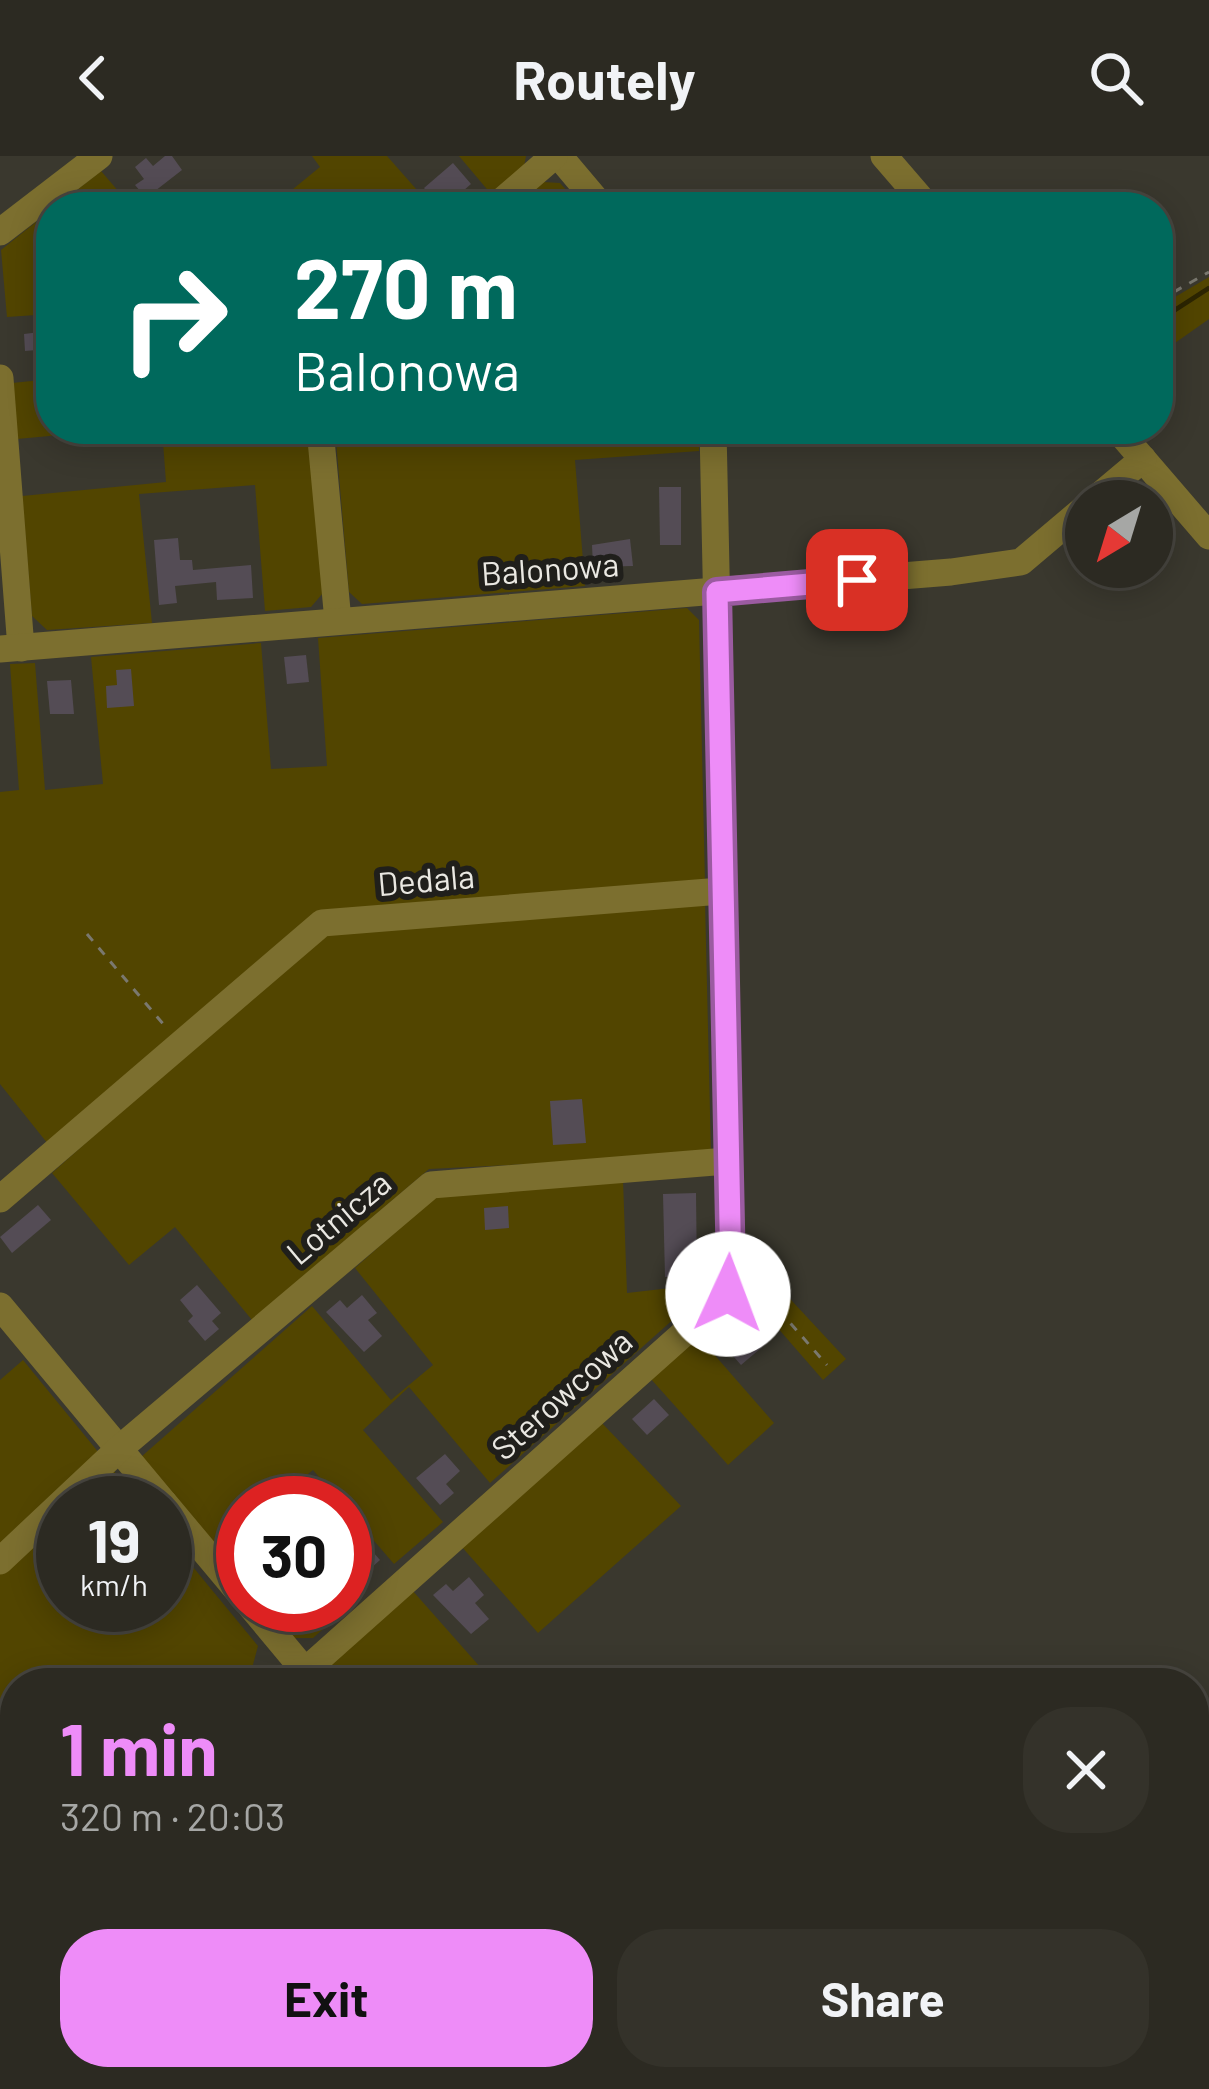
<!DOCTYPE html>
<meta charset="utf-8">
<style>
body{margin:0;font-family:Barlow,sans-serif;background:#34322a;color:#f1f3f6;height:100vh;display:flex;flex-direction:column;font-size:45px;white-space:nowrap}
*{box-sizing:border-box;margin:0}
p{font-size:39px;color:#a6a7a5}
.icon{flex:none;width:66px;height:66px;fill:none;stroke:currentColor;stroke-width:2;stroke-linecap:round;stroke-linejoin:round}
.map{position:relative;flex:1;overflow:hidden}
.drawer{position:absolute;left:0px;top:1512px;width:1209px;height:423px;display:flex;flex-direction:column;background:#2c2a22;border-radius:48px 48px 0 0;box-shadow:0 6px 30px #0003,0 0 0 3px #484640}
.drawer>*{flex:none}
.banner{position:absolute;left:36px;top:36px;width:1137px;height:252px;border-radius:48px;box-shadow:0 6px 30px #0003,0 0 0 3px #484640;background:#00695c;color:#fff;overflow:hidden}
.needle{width:78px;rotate:218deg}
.fabs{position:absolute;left:1065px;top:324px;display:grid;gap:24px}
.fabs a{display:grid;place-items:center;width:108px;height:108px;border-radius:50%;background:#2c2a22;box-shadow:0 6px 30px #0003,0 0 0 3px #484640;font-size:60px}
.speed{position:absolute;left:36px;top:1320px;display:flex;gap:24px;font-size:60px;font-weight:700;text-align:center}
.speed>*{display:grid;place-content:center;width:156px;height:156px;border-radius:50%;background:#2c2a22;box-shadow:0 6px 30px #0003,0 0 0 3px #484640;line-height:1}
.speed small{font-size:30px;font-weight:400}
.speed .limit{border:18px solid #d22;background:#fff;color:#111}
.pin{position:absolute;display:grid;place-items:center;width:102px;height:102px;color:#fff;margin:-51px;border-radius:24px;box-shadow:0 6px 18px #0006}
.me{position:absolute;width:132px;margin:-66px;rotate:2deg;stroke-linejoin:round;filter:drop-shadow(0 0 9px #0008)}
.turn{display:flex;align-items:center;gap:42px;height:252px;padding:0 60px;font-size:54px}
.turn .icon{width:156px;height:156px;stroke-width:2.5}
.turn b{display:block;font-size:84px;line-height:102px}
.round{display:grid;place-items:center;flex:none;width:126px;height:126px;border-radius:48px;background:#34322a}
.overview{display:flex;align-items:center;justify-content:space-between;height:204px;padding:0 60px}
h1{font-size:72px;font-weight:700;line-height:90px;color:#ee8cf8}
.primary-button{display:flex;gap:24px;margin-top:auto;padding:24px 60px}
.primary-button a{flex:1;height:138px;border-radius:48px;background:#ee8cf8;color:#111;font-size:48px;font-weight:700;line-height:138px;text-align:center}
.primary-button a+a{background:#34322a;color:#f1f3f6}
header{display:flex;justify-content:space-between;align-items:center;height:156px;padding:0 60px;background:#2c2a22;font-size:54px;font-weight:700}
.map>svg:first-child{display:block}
</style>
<header><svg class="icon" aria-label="back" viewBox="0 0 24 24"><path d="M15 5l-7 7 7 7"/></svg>Routely<svg class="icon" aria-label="search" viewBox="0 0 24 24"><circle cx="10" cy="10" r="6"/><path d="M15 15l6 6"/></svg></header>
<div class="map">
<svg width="1209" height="1933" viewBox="0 0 1209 1933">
<rect width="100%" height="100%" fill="#3a382e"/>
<g fill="#524500">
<path d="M 312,0 L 387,0 L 432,51 L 271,51 L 320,11 Z"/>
<path d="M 459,0 L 526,0 L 524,10 L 491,38 Z"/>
<path d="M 101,15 L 132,51 L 55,51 Z"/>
<path d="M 543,26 L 560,27 L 581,51 L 514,51 Z"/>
<path d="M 51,54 L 51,158 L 7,161 L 1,94 Z"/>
<path d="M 1209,121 L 1209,163 L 1158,199 L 1158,151 Z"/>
<path d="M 51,223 L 51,273 L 125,273 L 17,283 L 12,227 Z"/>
<path d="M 162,273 L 309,273 L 323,437 L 311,451 L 265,455 L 255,329 L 139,338 L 152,467 L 47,474 L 32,460 L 22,340 L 166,326 Z"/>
<path d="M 335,273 L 699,273 L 699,295 L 575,304 L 585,430 L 362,448 L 349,436 Z"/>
<path d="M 687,452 L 699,464 L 705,728 L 318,761 L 48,988 L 0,928 L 0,636 L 19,634 L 10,508 L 35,507 L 45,634 L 103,628 L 91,501 L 261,487 L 271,613 L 327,610 L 318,482 Z"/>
<path d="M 705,745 L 711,999 L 429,1013 L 252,1164 L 175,1071 L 129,1109 L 52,1017 L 319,778 Z"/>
<path d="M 623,1024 L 627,1137 L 714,1127 L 490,1327 L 409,1231 L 363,1274 L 443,1366 L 394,1408 L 313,1314 L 272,1347 L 243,1347 L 243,1421 L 141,1301 L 312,1150 L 391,1244 L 433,1209 L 355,1112 L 438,1038 Z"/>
<path d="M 739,1088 L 846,1203 L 823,1224 L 755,1146 L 740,1142 Z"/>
<path d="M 698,1180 L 774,1267 L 728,1309 L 650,1222 Z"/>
<path d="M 23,1204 L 140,1347 L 63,1347 L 63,1449 L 165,1449 L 165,1377 L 258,1490 L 248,1527 L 15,1527 L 15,1581 L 0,1594 L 0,1224 Z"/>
<path d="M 601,1266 L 681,1350 L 538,1477 L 461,1390 Z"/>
<path d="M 412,1434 L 489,1521 L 482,1527 L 307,1527 Z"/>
<path d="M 266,1449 L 345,1449 L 347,1452 L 313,1482 L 294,1482 Z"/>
<path d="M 0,1622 L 15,1640 L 15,1753 L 0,1766 Z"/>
<path d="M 15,1786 L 15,1920 L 41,1920 L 26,1933 L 0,1933 L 0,1799 Z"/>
</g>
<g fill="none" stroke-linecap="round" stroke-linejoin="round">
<path stroke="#2c2502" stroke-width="4.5" d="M 1158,165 L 1209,132"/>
</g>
<g fill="#544c55">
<path d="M 165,0 L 172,0 L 182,14 L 146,42 L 135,29 L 144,23 L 135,11 L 146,2 L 153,10 Z"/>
<path d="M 453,7 L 471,28 L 456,41 L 459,45 L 452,51 L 441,51 L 424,32 Z"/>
<path d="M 48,175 L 50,192 L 42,193 L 51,192 L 51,234 L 41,234 L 37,194 L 25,195 L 24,178 Z"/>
<path d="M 659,331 L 681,331 L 681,389 L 660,389 Z"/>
<path d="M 178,382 L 180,404 L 192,404 L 193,414 L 251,409 L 253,442 L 217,444 L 216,426 L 175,430 L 177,447 L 159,449 L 154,384 Z"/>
<path d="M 630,383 L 633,410 L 593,411 L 592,389 Z"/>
<path d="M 306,499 L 309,526 L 287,528 L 284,501 Z"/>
<path d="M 131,513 L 134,550 L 107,552 L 106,530 L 117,529 L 116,514 Z"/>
<path d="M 71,524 L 74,558 L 50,558 L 47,525 Z"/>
<path d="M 582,943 L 586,987 L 553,989 L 550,945 Z"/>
<path d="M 696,1037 L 697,1120 L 665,1121 L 663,1038 Z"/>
<path d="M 38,1049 L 51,1064 L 12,1097 L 0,1081 Z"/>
<path d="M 508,1050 L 509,1072 L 485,1074 L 484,1052 Z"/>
<path d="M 197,1129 L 221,1157 L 212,1165 L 219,1173 L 205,1185 L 188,1165 L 193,1160 L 180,1144 Z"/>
<path d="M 362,1139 L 377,1157 L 368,1164 L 382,1180 L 364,1196 L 326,1156 L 340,1144 L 347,1152 Z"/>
<path d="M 747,1161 L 768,1186 L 741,1209 L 720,1185 Z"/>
<path d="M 654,1243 L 669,1259 L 647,1279 L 632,1263 Z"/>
<path d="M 445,1298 L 460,1315 L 446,1328 L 454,1337 L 440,1349 L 416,1322 Z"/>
<path d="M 365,1387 L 380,1404 L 352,1429 L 345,1420 L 345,1404 Z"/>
<path d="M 469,1421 L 484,1439 L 475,1447 L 489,1463 L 471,1478 L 433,1439 L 446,1428 L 453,1435 Z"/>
</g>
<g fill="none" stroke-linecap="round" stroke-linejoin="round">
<g stroke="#7a786f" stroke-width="3" stroke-dasharray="9 9" stroke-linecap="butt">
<path d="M 1158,145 L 1209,116"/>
<path d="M 87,778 L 164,869"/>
<path d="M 755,1127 L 827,1209"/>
</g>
<g stroke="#7c6f2f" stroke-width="27">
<path d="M 559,0 L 602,51"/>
<path d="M 884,0 L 928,51"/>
<path d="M 495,51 L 554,0"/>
<path d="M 0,76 L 99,0"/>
<path d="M 0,222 L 21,492"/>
<path d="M 320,273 L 338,465"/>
<path d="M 1117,273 L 1209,380"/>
<path d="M 1093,345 L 1143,303"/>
<path d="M 0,493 L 951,416 L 1021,406 L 1086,351"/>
<path d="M 0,1043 L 322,767 L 721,735"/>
<path d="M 0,1150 L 164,1347"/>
<path d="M 165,1348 L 243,1441"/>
<path d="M 0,1405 L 119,1293 L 431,1029 L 727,1005"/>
<path d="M 250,1449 L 305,1515 L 728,1138 L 731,1117 L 713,273"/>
<path d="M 0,1782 L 15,1769"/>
</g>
</g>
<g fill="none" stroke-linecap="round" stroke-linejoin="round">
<g stroke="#9b5ba1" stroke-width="30">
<path id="route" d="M 728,1138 L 731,1117 L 717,436 L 857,424"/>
</g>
<use href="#route" stroke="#ee8cf8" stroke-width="21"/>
</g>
<g text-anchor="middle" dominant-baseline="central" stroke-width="12" stroke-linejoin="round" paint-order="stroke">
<g font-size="33" fill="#eae8e2" stroke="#201f1b">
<text transform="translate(550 412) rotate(-4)">Balonowa</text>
<text transform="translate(426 723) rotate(-5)">Dedala</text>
<text transform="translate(338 1061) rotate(-40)">Lotnicza</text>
<text transform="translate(561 1238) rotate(-42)">Sterowcowa</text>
</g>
</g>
</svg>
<div class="fabs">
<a><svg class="needle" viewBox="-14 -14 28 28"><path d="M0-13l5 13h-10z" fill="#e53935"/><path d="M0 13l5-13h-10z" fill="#a6a7a5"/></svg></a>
</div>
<div class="speed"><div>19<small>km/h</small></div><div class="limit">30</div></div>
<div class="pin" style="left:857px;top:424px;background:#d93025"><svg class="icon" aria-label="arrive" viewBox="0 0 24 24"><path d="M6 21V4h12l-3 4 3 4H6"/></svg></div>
<svg class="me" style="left:728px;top:1138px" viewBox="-20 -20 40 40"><circle r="19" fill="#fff"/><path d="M0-13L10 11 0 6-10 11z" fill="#ee8cf8"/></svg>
<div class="banner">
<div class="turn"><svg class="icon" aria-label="right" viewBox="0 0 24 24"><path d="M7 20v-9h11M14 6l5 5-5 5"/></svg><div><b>270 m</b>Balonowa</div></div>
</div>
<section class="drawer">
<div class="overview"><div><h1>1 min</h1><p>320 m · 20:03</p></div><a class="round"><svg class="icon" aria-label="close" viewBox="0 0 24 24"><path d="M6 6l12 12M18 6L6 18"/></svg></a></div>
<div class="primary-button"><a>Exit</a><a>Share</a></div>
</section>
</div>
